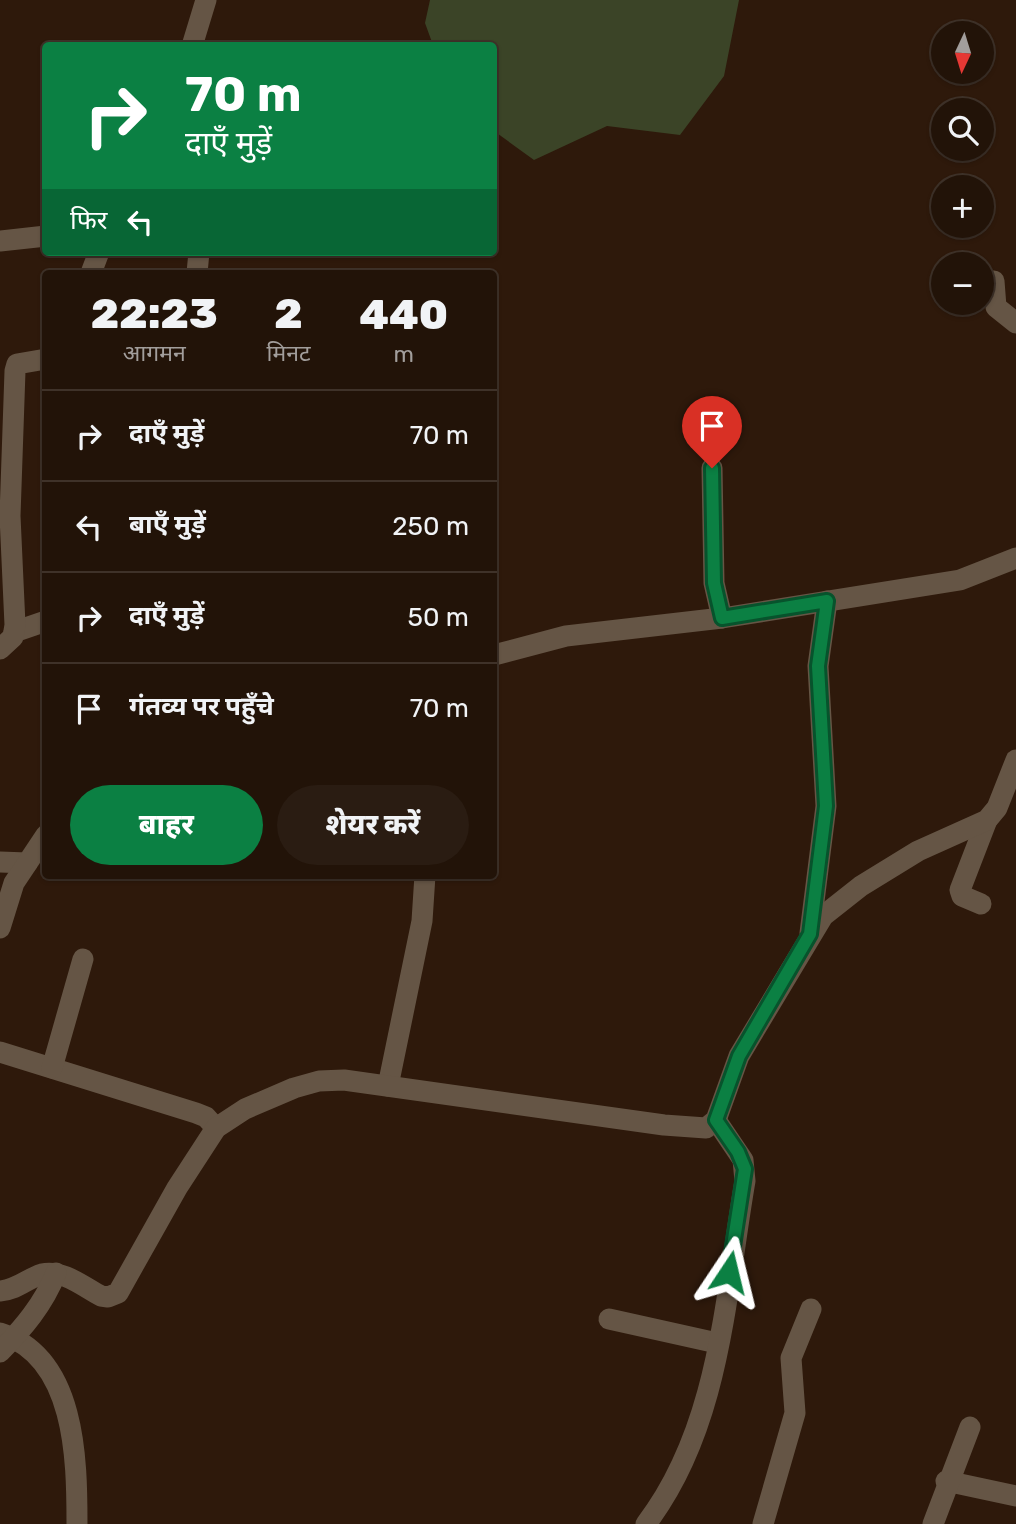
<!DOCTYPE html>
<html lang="hi">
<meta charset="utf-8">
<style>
body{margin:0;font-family:Rubik,"Noto Sans Devanagari",sans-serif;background:#2a1c12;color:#f1f3f6;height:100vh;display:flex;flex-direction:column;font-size:26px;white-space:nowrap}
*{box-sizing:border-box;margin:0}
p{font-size:23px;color:#a29e9c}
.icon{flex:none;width:38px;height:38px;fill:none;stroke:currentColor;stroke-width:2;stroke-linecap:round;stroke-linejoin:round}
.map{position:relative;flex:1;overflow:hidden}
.drawer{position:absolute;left:42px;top:270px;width:455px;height:609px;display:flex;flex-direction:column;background:#221308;border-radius:7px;box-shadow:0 2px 5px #0004,0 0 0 2px #3f3229}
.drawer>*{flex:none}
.hud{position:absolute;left:42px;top:42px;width:455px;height:214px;border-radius:7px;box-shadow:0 2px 5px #0004,0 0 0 2px #3f3229;background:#0b8043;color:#fff;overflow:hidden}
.needle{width:46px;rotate:184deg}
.fabs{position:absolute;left:931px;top:21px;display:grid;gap:14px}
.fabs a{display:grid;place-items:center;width:63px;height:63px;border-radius:50%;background:#221308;box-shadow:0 2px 5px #0004,0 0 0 2px #3f3229;font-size:35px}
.pin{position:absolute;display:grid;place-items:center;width:60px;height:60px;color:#fff;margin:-72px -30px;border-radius:50% 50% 50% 0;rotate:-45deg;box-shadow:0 0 7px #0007}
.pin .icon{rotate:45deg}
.me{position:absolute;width:77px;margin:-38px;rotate:10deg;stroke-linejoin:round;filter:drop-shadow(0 0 5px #0008)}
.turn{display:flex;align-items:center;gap:24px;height:147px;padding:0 28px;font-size:32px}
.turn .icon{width:91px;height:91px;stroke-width:2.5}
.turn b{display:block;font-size:49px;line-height:60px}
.then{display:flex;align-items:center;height:66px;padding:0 28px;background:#0003;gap:14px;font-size:26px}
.eta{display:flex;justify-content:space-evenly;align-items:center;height:119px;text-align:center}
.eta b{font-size:42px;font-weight:800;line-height:49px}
.primary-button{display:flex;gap:14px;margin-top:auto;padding:14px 28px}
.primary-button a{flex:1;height:80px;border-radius:42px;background:#0b8043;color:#fff;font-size:28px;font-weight:800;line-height:80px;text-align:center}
.primary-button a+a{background:#2a1c12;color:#f1f3f6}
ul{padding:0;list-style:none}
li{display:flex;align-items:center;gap:21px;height:91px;padding:0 28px;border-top:2px solid #3f3229}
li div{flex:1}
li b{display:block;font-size:26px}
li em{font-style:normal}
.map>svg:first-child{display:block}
</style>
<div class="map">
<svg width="1016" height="1524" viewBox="0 0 1016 1524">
<rect width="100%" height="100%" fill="#2e190b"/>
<path fill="#3b4427" d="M 430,0 L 739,0 L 724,76 L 680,135 L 607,126 L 534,160 L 494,131 L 494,46 L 433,45 L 425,23 Z"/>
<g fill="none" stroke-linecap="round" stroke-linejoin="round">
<g stroke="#655545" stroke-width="21">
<path d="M 192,46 L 206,0"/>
<path d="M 0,241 L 46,236"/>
<path d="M 91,273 L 99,252"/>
<path d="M 197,273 L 199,252"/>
<path d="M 994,281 L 996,307 L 1016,323"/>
<path d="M 712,468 L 714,583 L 722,618"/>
<path d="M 14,632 L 46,621"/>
<path d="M 0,649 L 13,637 L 15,625 L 10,516 L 15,371 L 17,364 L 46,359"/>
<path d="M 494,655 L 566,636 L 722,618 L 960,580 L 1016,558"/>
<path d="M 0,862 L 27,863"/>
<path d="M 981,904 L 962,896 L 960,890 L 987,820"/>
<path d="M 0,928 L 14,883 L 46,835"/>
<path d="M 810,933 L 826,806 L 818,666 L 827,601"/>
<path d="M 0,1052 L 196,1113 L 206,1117 L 216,1128"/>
<path d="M 52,1068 L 83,959"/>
<path d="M 388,1086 L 422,921 L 425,875"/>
<path d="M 0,1291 C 19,1289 26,1279 42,1274 C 62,1269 84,1287 101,1296 L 108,1297 L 118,1293 L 177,1188 L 216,1128 L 245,1109 L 294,1088 L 319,1081 L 344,1080 L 664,1125 L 706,1128 L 716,1120 L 739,1056 L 823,916 L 861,886 L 918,851 L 987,820 L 997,808 L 1016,760"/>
<path d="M 609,1319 L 717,1343"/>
<path d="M 0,1333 C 76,1357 77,1459 77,1524"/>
<path d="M 0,1352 C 24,1327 43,1305 56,1273"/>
<path d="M 946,1481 L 1016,1496"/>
<path d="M 646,1524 C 720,1427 725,1297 745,1181 L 743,1160 L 716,1120"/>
<path d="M 763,1524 L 795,1413 L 791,1358 L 811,1309"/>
<path d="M 933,1524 L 970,1427"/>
</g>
</g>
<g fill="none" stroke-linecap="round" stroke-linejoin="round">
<g stroke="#07532c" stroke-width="18">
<path id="route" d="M 712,468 L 714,583 L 722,618 L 827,601 L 818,666 L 826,806 L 810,934 L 739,1056 L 716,1120 L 738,1152 L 745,1169 L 729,1272"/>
</g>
<use href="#route" stroke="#0b8043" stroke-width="12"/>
</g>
</svg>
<div class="fabs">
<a><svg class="needle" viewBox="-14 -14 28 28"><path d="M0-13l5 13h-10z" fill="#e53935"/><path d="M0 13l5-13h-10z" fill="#a29e9c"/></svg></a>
<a><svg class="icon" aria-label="search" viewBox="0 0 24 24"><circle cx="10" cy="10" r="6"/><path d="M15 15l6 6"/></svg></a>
<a>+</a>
<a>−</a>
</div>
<div class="pin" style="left:712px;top:468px;background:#d93025"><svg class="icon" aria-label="arrive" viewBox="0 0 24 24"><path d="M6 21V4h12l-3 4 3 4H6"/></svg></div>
<svg class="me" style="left:729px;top:1272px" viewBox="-20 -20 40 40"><path d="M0-17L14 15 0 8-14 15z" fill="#0b8043" stroke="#fff" stroke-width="4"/></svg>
<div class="hud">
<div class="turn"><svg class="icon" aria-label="right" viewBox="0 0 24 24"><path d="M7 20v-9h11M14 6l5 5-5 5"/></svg><div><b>70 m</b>दाएँ मुड़ें</div></div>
<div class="then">फिर<svg class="icon" aria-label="left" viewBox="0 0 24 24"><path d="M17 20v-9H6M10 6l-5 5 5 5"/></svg></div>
</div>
<section class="drawer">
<div class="eta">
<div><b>22:23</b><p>आगमन</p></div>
<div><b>2</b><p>मिनट</p></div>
<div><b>440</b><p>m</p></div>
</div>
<ul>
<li><svg class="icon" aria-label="right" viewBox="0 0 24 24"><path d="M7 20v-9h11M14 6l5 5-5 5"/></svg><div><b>दाएँ मुड़ें</b></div><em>70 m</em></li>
<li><svg class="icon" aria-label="left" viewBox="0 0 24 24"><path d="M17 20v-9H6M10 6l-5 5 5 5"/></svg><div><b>बाएँ मुड़ें</b></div><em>250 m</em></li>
<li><svg class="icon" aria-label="right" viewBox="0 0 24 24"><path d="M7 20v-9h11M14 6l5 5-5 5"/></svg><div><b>दाएँ मुड़ें</b></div><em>50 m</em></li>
<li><svg class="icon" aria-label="arrive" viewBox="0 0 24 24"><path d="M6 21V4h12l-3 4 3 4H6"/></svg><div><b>गंतव्य पर पहुँचे</b></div><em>70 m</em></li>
</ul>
<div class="primary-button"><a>बाहर</a><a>शेयर करें</a></div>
</section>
</div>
